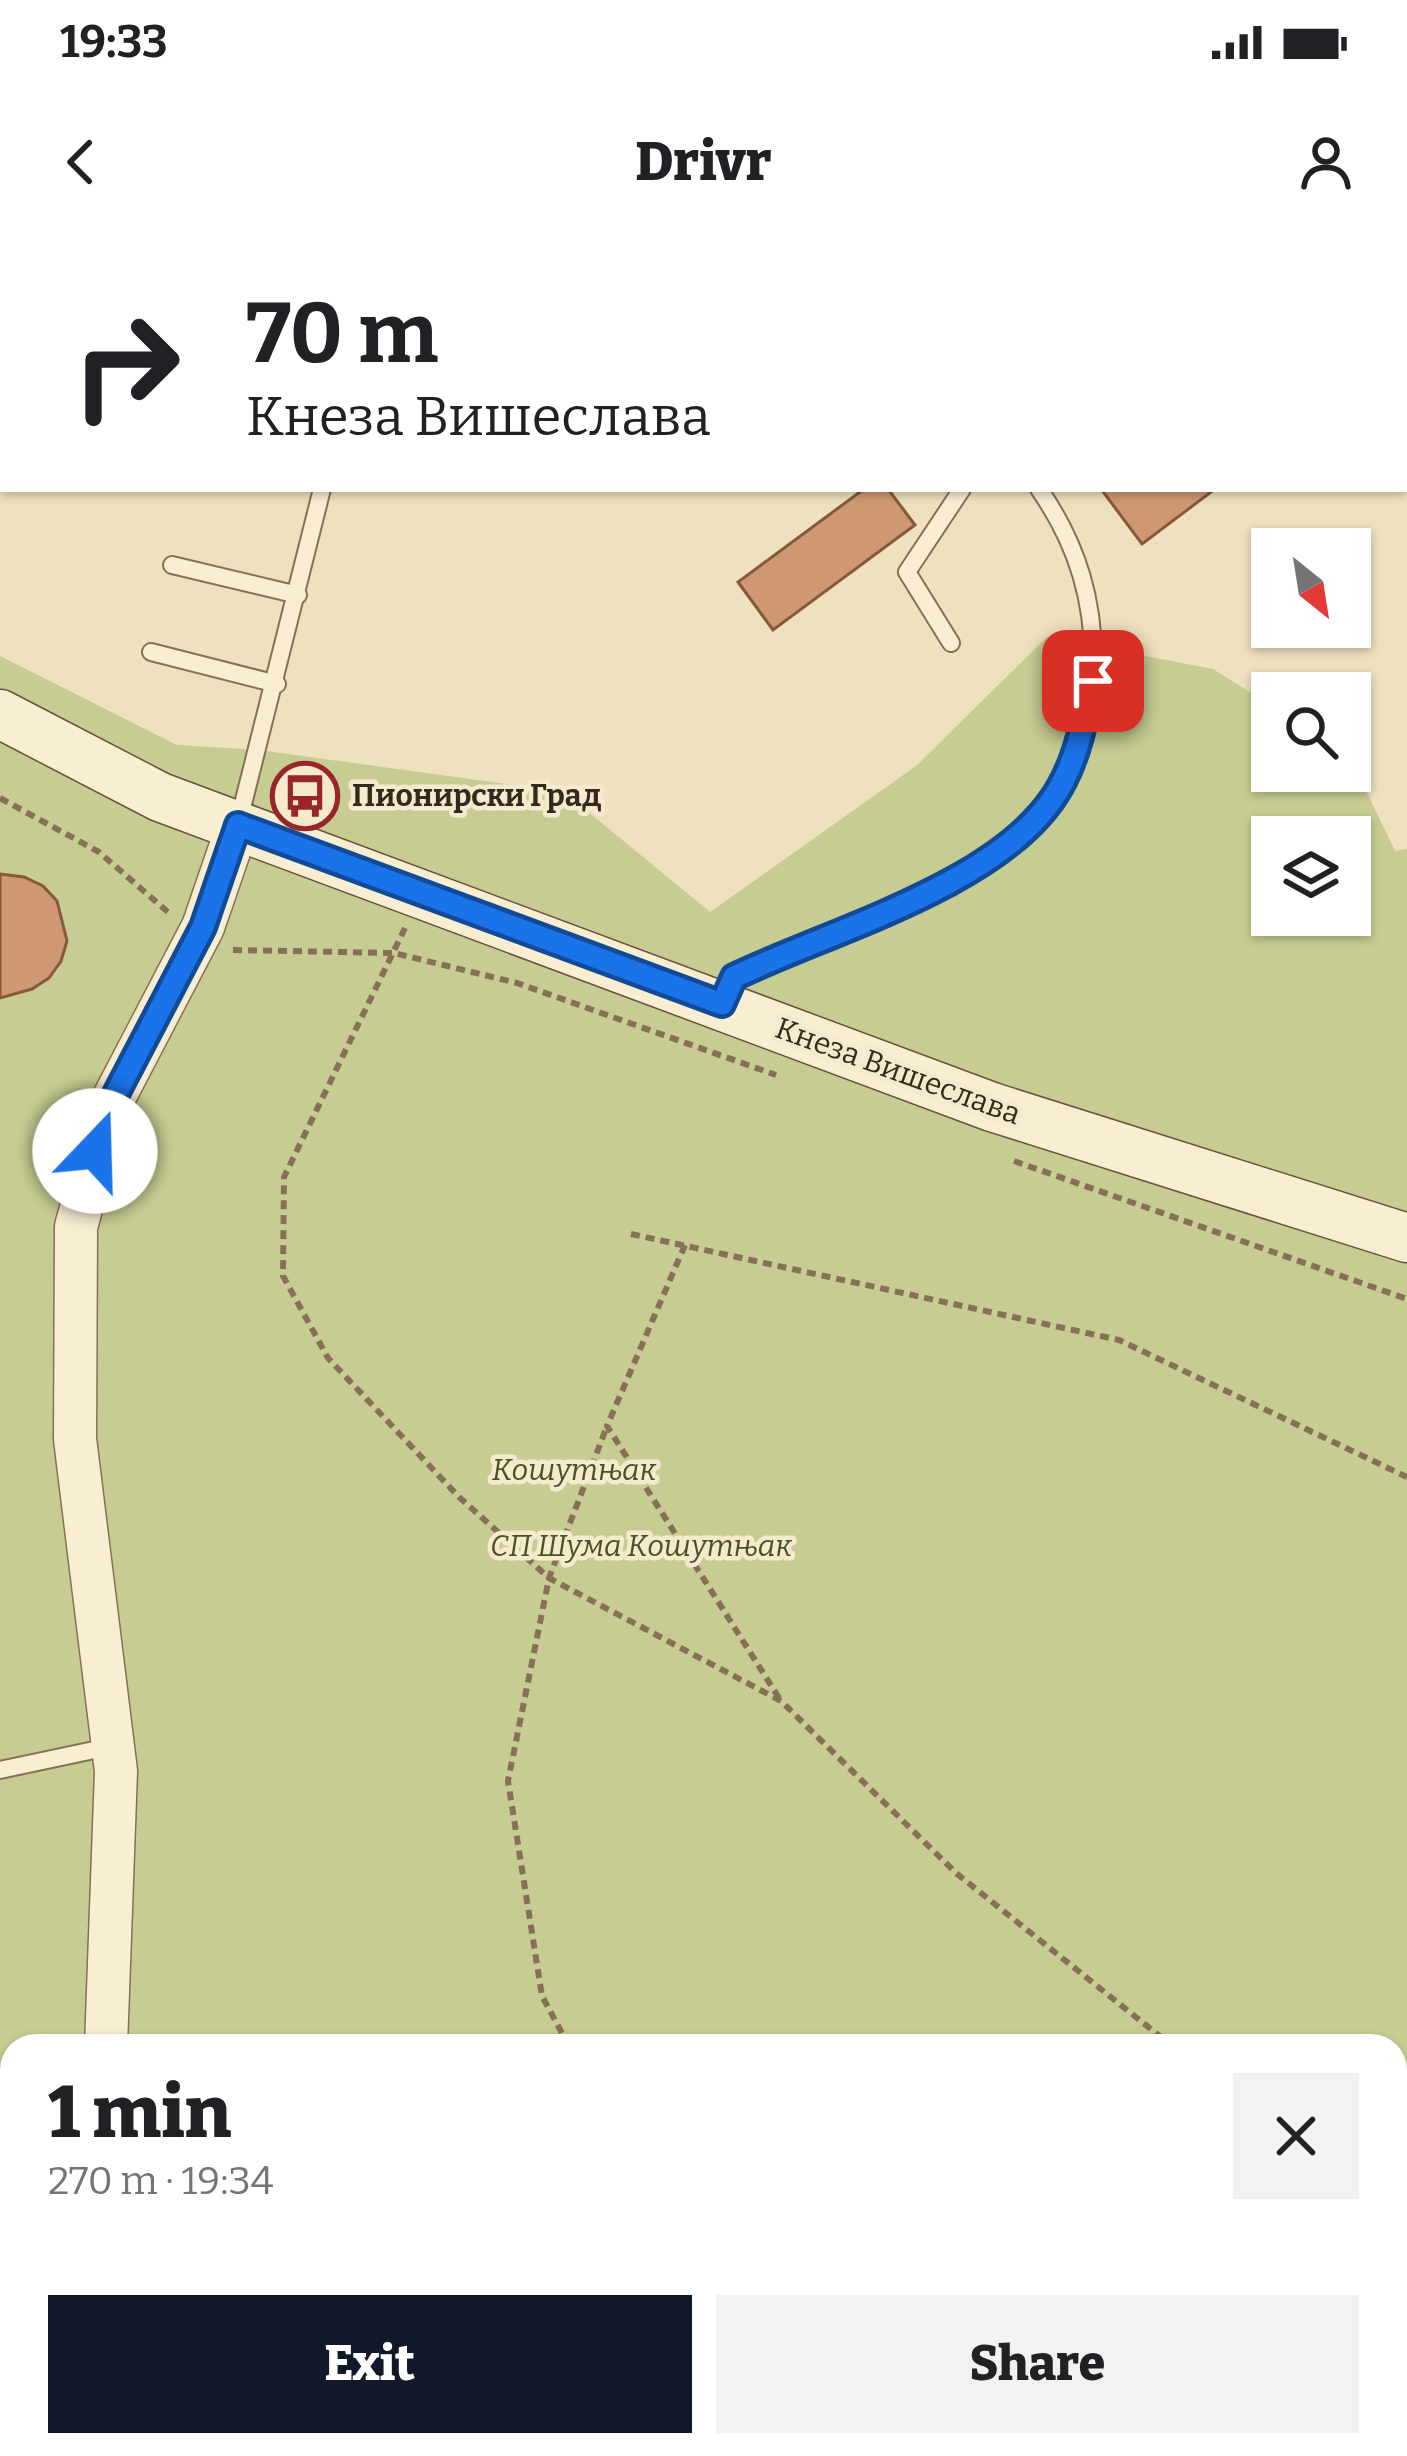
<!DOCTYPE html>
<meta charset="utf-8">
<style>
body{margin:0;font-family:Bitter,serif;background:#f2f2f2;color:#202124;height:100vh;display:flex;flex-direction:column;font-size:45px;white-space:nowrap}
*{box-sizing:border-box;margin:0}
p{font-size:39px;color:#757577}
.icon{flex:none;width:66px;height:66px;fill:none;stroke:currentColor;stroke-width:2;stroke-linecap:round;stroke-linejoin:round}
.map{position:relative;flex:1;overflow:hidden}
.sheet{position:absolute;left:0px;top:1794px;width:1407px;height:423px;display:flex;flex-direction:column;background:#fff;border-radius:36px 36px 0 0;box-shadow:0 3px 9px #0004}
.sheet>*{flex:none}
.hud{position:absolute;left:0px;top:0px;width:1407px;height:252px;box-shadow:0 3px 9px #0004;background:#fff;color:#202124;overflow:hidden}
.needle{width:78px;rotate:150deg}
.controls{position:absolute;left:1251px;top:288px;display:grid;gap:24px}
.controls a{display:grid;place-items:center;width:120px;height:120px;border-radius:0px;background:#fff;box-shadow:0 3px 9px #0004;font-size:60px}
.pin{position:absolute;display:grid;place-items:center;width:102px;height:102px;color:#fff;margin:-51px;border-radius:24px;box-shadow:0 6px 18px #0006}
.me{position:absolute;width:132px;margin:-66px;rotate:21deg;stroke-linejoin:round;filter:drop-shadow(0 0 9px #0008)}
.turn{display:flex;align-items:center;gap:42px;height:252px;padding:0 48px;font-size:54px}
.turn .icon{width:156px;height:156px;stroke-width:2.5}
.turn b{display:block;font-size:84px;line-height:102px}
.round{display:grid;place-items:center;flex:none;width:126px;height:126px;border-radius:0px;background:#f2f2f2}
.headline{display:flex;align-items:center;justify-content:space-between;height:204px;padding:0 48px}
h1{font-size:72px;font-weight:800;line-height:90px}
.button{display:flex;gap:24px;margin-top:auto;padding:24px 48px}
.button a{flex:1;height:138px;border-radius:0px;background:#111827;color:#fff;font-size:48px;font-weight:800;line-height:138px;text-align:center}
.button a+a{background:#f2f2f2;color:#202124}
.status{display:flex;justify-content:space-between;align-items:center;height:84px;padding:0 60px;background:#fff;direction:ltr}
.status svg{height:33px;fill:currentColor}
header{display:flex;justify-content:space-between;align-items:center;height:156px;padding:0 48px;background:#fff;font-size:54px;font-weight:800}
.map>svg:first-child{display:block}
</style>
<div class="status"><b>19:33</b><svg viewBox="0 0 49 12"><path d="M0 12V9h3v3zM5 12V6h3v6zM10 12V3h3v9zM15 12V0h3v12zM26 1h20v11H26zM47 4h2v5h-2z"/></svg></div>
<header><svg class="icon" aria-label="back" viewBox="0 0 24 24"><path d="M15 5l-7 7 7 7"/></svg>Drivr<svg class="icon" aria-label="person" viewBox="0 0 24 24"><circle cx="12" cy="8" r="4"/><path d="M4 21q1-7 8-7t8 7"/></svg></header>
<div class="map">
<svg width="1407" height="2216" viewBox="0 0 1407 2216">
<rect width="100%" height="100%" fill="#efe0be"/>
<path fill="#c7cd92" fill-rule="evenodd" d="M 1047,397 L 1213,429 L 1272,466 L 1272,531 L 1350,531 L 1350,517 L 1395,611 L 1407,609 L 1407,2216 L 0,2216 L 0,416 L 177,505 L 259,510 L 564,552 L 710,672 L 916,526 ZM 1272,597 L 1350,597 L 1350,675 L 1272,675 ZM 12,1806 L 1395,1806 L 1395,2205 L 12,2205 Z"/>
<g fill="#ce9873" stroke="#87593c" stroke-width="3">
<path d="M 864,249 L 888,249 L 915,285 L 773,390 L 738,342 Z"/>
<path d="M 1101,249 L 1215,249 L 1142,304 Z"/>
<path d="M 0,634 L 24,637 L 43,646 L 57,661 L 67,701 L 61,721 L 49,738 L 32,749 L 0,758 Z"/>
</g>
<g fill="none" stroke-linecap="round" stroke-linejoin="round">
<g stroke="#877057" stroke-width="20">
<g id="service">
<path d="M 84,0 L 101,3"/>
<path d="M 869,0 L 871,3"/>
<path d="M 1205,3 L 1205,0"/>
<path d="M 172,325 L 298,355"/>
<path d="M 951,403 L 907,332 L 962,249"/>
<path d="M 151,412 L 277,444"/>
<path d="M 239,580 L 322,249"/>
<path d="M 725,760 L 734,737 C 881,666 1087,632 1093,430 C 1095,363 1078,305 1039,249"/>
<path d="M 0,1530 L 113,1506"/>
<path d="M 0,2056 L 12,2056"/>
<path d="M 745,2205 L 746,2216"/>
<path d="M 168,2216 L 181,2205"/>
</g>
</g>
<g stroke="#877057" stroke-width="45">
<g id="tertiary">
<path d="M 106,1806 L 116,1531 L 75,1199 L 76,987 L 108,869 L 203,687 L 238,585"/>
<path d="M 340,2205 L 417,2216"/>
</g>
</g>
<g stroke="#69513a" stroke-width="51">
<path id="secondary" d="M 0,474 L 160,557 L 992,867 L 1407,998"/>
</g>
<g stroke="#877057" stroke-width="6" stroke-dasharray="9 6" stroke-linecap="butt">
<path d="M 0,558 L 99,612 L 169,673"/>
<path d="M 405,688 L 284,937 L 283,1036 L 328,1118 L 459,1257 L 549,1338 L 781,1461 L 956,1633 L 1172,1806"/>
<path d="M 233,710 L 394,713 L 517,743 L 776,835"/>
<path d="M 1014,921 L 1407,1059"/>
<path d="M 631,994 L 1119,1100 L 1407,1237"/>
<path d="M 685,1005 L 607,1186 L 779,1458"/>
<path d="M 569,1806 L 542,1756 L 508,1541 L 549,1338 L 607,1186"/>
<path d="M 1395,1924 L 1407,1885"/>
<path d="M 1395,1990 L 1407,1989"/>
<path d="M 1395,2102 L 1407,2110"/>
<path d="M 1134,2216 L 1137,2205"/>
</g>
<use href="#service" stroke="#f9edd2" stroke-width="16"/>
<use href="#tertiary" stroke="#f9edd2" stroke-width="42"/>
<use href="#secondary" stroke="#f9edd2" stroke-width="48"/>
</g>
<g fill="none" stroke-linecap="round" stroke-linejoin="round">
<g stroke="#114b97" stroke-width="30">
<path id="route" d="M 95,911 L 108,869 L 203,687 L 238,585 L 722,764 L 734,737 C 830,691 990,647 1051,561 C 1076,527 1084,482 1093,441"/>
</g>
<use href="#route" stroke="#1a73e8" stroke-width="21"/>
</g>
<defs>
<g id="bus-ring" transform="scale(3.45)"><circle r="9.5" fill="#f6eace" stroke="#982528" stroke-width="1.5"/><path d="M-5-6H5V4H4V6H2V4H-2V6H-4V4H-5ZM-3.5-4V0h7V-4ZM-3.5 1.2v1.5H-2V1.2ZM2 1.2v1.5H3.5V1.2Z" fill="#982528"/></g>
</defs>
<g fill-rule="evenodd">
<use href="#bus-ring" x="305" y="556"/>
</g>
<g text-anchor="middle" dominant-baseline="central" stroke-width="9" stroke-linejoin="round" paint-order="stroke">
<g font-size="30" font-weight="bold" fill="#36281c" stroke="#f6eace" text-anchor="start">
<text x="352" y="556">Пионирски Град</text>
</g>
<g font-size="30" fill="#36281c" stroke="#f6eace">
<text transform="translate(898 831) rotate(20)">Кнеза Вишеслава</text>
</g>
<g font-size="30" font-style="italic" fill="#485322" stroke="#f6eace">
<text x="574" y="1230">Кошутњак</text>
<text x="641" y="1306">СП Шума Кошутњак</text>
</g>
</g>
</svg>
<div class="controls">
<a><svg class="needle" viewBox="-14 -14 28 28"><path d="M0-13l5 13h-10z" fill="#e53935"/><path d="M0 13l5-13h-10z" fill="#757577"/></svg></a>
<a><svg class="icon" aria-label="search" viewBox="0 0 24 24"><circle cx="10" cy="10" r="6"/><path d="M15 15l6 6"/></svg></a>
<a><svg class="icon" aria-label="layers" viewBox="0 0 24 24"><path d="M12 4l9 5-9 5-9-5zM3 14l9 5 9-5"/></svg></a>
</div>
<div class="pin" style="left:1093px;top:441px;background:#d93025"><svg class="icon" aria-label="arrive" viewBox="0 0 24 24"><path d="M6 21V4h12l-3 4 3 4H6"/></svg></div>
<svg class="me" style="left:95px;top:911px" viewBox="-20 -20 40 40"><circle r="19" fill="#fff"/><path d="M0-13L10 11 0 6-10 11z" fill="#1a73e8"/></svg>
<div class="hud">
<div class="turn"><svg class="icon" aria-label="right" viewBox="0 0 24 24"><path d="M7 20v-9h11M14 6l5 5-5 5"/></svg><div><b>70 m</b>Кнеза Вишеслава</div></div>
</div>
<section class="sheet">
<div class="headline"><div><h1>1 min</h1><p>270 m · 19:34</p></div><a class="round"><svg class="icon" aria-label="close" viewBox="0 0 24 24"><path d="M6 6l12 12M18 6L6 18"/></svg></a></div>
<div class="button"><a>Exit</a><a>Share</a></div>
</section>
</div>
